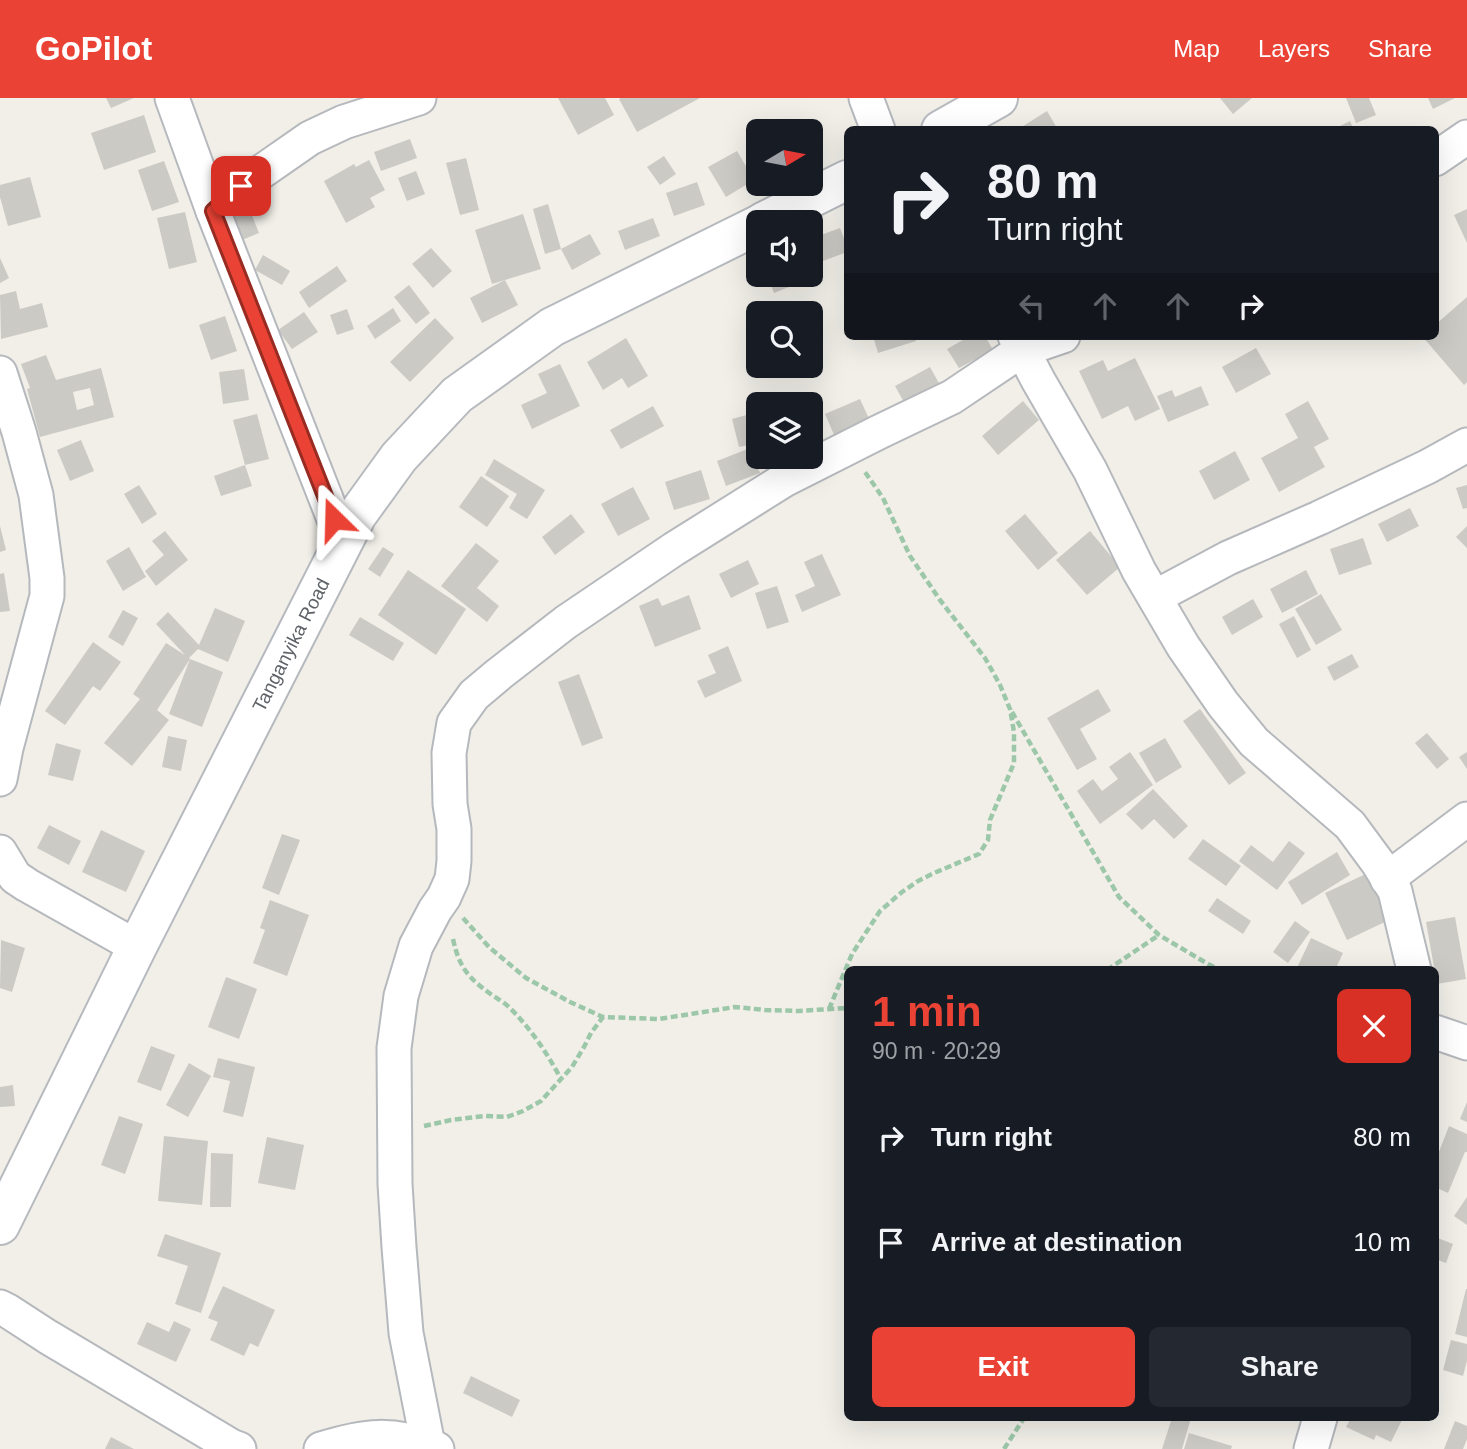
<!DOCTYPE html>
<meta charset="utf-8">
<style>
body{margin:0;font-family:Helvetica,sans-serif;background:#242831;color:#f1f3f6;height:100vh;display:flex;flex-direction:column;font-size:26px;white-space:nowrap}
*{box-sizing:border-box;margin:0}
p{font-size:23px;color:#9ea1a6}
.icon{flex:none;width:38px;height:38px;fill:none;stroke:currentColor;stroke-width:2;stroke-linecap:round;stroke-linejoin:round}
.map{position:relative;flex:1;overflow:hidden}
.side{position:absolute;left:844px;top:868px;width:595px;height:455px;display:flex;flex-direction:column;background:#171b24;border-radius:10px;box-shadow:0 7px 28px #0002}
.side>*{flex:none}
.guide{position:absolute;left:844px;top:28px;width:595px;height:214px;border-radius:10px;box-shadow:0 7px 28px #0002;background:#171b24;color:#f1f3f6;overflow:hidden}
.needle{width:46px;rotate:80deg}
.tools{position:absolute;left:746px;top:21px;display:grid;gap:14px}
.tools a{display:grid;place-items:center;width:77px;height:77px;border-radius:10px;background:#171b24;box-shadow:0 7px 28px #0002;font-size:35px}
.pin{position:absolute;display:grid;place-items:center;width:60px;height:60px;color:#fff;margin:-30px;border-radius:14px;box-shadow:0 4px 10px #0006}
.me{position:absolute;width:77px;margin:-38px;rotate:338deg;stroke-linejoin:round;filter:drop-shadow(0 0 5px #0008)}
.turn{display:flex;align-items:center;gap:24px;height:147px;padding:0 28px;font-size:32px}
.turn .icon{width:91px;height:91px;stroke-width:2.5}
.turn b{display:block;font-size:49px;line-height:60px}
.lanes{display:flex;align-items:center;height:66px;padding:0 28px;background:#0003;justify-content:center;gap:35px;direction:ltr}
.lanes .off{opacity:.35}
.round{display:grid;place-items:center;flex:none;width:74px;height:74px;border-radius:10px;background:#242831}
.headline{display:flex;align-items:center;justify-content:space-between;height:119px;padding:0 28px}
h1{font-size:42px;font-weight:800;line-height:52px;color:#ea4335}
.button{display:flex;gap:14px;margin-top:auto;padding:14px 28px}
.button a{flex:1;height:80px;border-radius:10px;background:#ea4335;color:#fff;font-size:28px;font-weight:800;line-height:80px;text-align:center}
.button a+a{background:#242831;color:#f1f3f6}
ul{padding:0;list-style:none}
li{display:flex;align-items:center;gap:21px;height:105px;padding:0 28px}
li div{flex:1}
li b{display:block;font-size:26px}
li em{font-style:normal}
header{display:flex;align-items:center;gap:42px;box-sizing:border-box;height:98px;padding:0 35px;background:#ea4335;color:#fff}
header strong{font-size:33px}
nav{display:flex;gap:38px;margin-inline-start:auto;font-size:24px}
.map>svg:first-child{display:block}
</style>
<header>
<strong>GoPilot</strong>
<nav><a>Map</a><a>Layers</a><a>Share</a></nav>
</header>
<div class="map">
<svg width="1467" height="1351" viewBox="0 0 1467 1351">
<rect width="100%" height="100%" fill="#f1efe8"/>
<g fill="#cccac5" fill-rule="evenodd">
<path d="M 106,0 L 134,0 L 111,10 Z"/>
<path d="M 558,0 L 605,0 L 614,17 L 578,37 Z"/>
<path d="M 621,0 L 700,0 L 637,34 L 619,1 Z"/>
<path d="M 1220,0 L 1252,0 L 1233,16 Z"/>
<path d="M 1346,0 L 1369,0 L 1376,17 L 1356,25 Z"/>
<path d="M 1428,0 L 1455,0 L 1433,11 Z"/>
<path d="M 1047,13 L 1058,32 L 1017,32 Z"/>
<path d="M 144,17 L 156,54 L 104,72 L 91,35 Z"/>
<path d="M 796,22 L 802,33 L 777,33 Z"/>
<path d="M 1350,23 L 1354,32 L 1332,32 Z"/>
<path d="M 410,41 L 417,60 L 381,73 L 374,54 Z"/>
<path d="M 810,47 L 817,59 L 810,62 Z"/>
<path d="M 737,53 L 754,82 L 726,99 L 708,69 Z"/>
<path d="M 664,58 L 676,76 L 660,87 L 647,69 Z"/>
<path d="M 466,60 L 479,112 L 460,117 L 446,65 Z"/>
<path d="M 369,62 L 385,92 L 370,100 L 375,109 L 346,125 L 324,83 L 354,66 L 356,69 Z"/>
<path d="M 164,63 L 179,104 L 152,113 L 138,72 Z"/>
<path d="M 416,73 L 425,96 L 407,103 L 398,80 Z"/>
<path d="M 30,79 L 41,119 L 8,128 L 0,99 L 0,87 Z"/>
<path d="M 697,84 L 705,107 L 674,118 L 666,95 Z"/>
<path d="M 247,105 L 259,135 L 242,142 L 230,112 Z"/>
<path d="M 548,106 L 561,151 L 545,156 L 533,111 Z"/>
<path d="M 1467,111 L 1467,145 L 1454,117 Z"/>
<path d="M 185,114 L 197,164 L 169,171 L 157,120 Z"/>
<path d="M 523,116 L 541,171 L 492,186 L 475,132 Z"/>
<path d="M 653,120 L 660,138 L 625,152 L 618,133 Z"/>
<path d="M 840,130 L 847,148 L 847,154 L 815,166 L 810,154 L 810,141 Z"/>
<path d="M 590,136 L 601,156 L 572,172 L 561,151 Z"/>
<path d="M 431,150 L 452,173 L 433,190 L 412,166 Z"/>
<path d="M 263,157 L 290,173 L 282,187 L 255,172 Z"/>
<path d="M 0,160 L 9,180 L 0,185 Z"/>
<path d="M 337,168 L 347,183 L 309,210 L 299,194 Z"/>
<path d="M 767,177 L 785,177 L 789,189 L 774,195 Z"/>
<path d="M 505,182 L 518,207 L 482,225 L 470,200 Z"/>
<path d="M 409,187 L 430,215 L 416,226 L 394,199 Z"/>
<path d="M 16,193 L 20,211 L 42,205 L 48,229 L 1,241 L 0,197 Z"/>
<path d="M 1467,199 L 1467,284 L 1464,287 L 1422,238 L 1435,238 L 1435,227 Z"/>
<path d="M 393,210 L 401,223 L 375,241 L 367,228 Z"/>
<path d="M 347,211 L 354,231 L 337,237 L 330,217 Z"/>
<path d="M 304,214 L 318,234 L 292,251 L 278,232 Z"/>
<path d="M 225,218 L 237,253 L 211,262 L 199,227 Z"/>
<path d="M 435,220 L 454,240 L 410,284 L 390,264 Z"/>
<path d="M 873,238 L 915,238 L 916,243 L 878,255 Z"/>
<path d="M 970,238 L 985,238 L 993,252 L 959,270 L 947,251 Z"/>
<path d="M 626,240 L 648,278 L 628,290 L 622,280 L 603,292 L 587,264 Z"/>
<path d="M 1256,250 L 1271,276 L 1236,295 L 1222,269 Z"/>
<path d="M 46,257 L 56,282 L 101,270 L 114,319 L 40,339 L 27,291 L 30,290 L 21,266 ZM 90,290 L 94,307 L 77,312 L 73,294 Z"/>
<path d="M 1135,260 L 1160,311 L 1135,323 L 1128,308 L 1102,321 L 1079,273 L 1103,262 L 1108,273 Z"/>
<path d="M 560,266 L 580,308 L 532,331 L 521,307 L 547,295 L 538,276 Z"/>
<path d="M 930,269 L 940,287 L 905,306 L 895,288 Z"/>
<path d="M 244,271 L 249,302 L 223,306 L 219,274 Z"/>
<path d="M 1201,288 L 1209,307 L 1168,324 L 1157,298 L 1172,292 L 1175,299 Z"/>
<path d="M 860,301 L 870,323 L 835,339 L 825,316 Z"/>
<path d="M 1023,303 L 1039,322 L 998,357 L 982,338 Z"/>
<path d="M 1308,303 L 1329,341 L 1314,349 L 1325,369 L 1279,394 L 1261,360 L 1298,340 L 1285,316 Z"/>
<path d="M 653,308 L 664,328 L 621,351 L 610,332 Z"/>
<path d="M 754,315 L 758,330 L 758,345 L 739,349 L 732,321 Z"/>
<path d="M 257,316 L 269,361 L 245,367 L 233,322 Z"/>
<path d="M 81,342 L 94,373 L 70,383 L 57,352 Z"/>
<path d="M 750,350 L 760,375 L 726,388 L 717,363 Z"/>
<path d="M 1235,353 L 1250,382 L 1214,402 L 1199,373 Z"/>
<path d="M 494,361 L 545,392 L 527,421 L 509,410 L 517,396 L 485,377 Z"/>
<path d="M 245,367 L 252,388 L 221,398 L 214,378 Z"/>
<path d="M 701,372 L 710,401 L 674,412 L 665,384 Z"/>
<path d="M 481,378 L 509,398 L 487,429 L 459,409 Z"/>
<path d="M 139,387 L 157,416 L 142,426 L 124,396 Z"/>
<path d="M 1467,387 L 1467,410 L 1463,411 L 1456,390 Z"/>
<path d="M 633,389 L 650,421 L 618,438 L 601,406 Z"/>
<path d="M 1410,410 L 1419,428 L 1387,444 L 1378,426 Z"/>
<path d="M 571,416 L 585,434 L 555,457 L 542,439 Z"/>
<path d="M 1025,416 L 1058,455 L 1038,472 L 1005,433 Z"/>
<path d="M 0,428 L 6,452 L 0,454 Z"/>
<path d="M 1467,428 L 1467,450 L 1456,439 Z"/>
<path d="M 165,433 L 188,462 L 156,488 L 145,473 L 164,457 L 152,443 Z"/>
<path d="M 1090,433 L 1120,469 L 1087,497 L 1056,462 Z"/>
<path d="M 1363,440 L 1372,466 L 1339,477 L 1330,451 Z"/>
<path d="M 476,445 L 499,463 L 477,490 L 499,508 L 487,524 L 441,488 Z"/>
<path d="M 129,449 L 146,479 L 123,493 L 106,463 Z"/>
<path d="M 383,449 L 394,456 L 380,479 L 368,471 Z"/>
<path d="M 822,456 L 841,497 L 802,514 L 795,497 L 815,488 L 804,464 Z"/>
<path d="M 748,462 L 759,486 L 731,500 L 719,476 Z"/>
<path d="M 408,472 L 466,511 L 436,557 L 378,517 Z"/>
<path d="M 1306,472 L 1318,496 L 1282,515 L 1270,491 Z"/>
<path d="M 4,475 L 10,513 L 0,514 L 0,476 Z"/>
<path d="M 777,488 L 789,524 L 767,531 L 755,495 Z"/>
<path d="M 1321,496 L 1342,532 L 1316,547 L 1295,511 Z"/>
<path d="M 689,497 L 701,531 L 655,549 L 639,508 L 658,500 L 662,508 Z"/>
<path d="M 1253,501 L 1263,519 L 1232,537 L 1222,519 Z"/>
<path d="M 215,510 L 245,523 L 228,564 L 198,551 L 189,560 L 190,561 L 157,612 L 169,622 L 132,668 L 104,645 L 140,601 L 133,596 L 166,545 L 185,557 L 156,526 L 168,514 L 199,547 Z"/>
<path d="M 123,512 L 138,520 L 123,548 L 108,539 Z"/>
<path d="M 1294,518 L 1311,552 L 1297,560 L 1279,526 Z"/>
<path d="M 360,519 L 404,545 L 393,563 L 349,537 Z"/>
<path d="M 93,544 L 121,564 L 100,593 L 93,588 L 65,627 L 45,613 Z"/>
<path d="M 728,548 L 742,583 L 705,600 L 697,583 L 716,575 L 708,557 Z"/>
<path d="M 1352,556 L 1359,569 L 1334,583 L 1327,569 Z"/>
<path d="M 190,561 L 223,574 L 202,629 L 169,616 Z"/>
<path d="M 579,576 L 603,640 L 582,648 L 558,584 Z"/>
<path d="M 1098,591 L 1111,613 L 1080,631 L 1097,661 L 1077,672 L 1047,620 Z"/>
<path d="M 1200,611 L 1246,675 L 1229,687 L 1183,623 Z"/>
<path d="M 1427,635 L 1449,661 L 1437,671 L 1415,645 Z"/>
<path d="M 168,638 L 187,642 L 181,673 L 162,669 Z"/>
<path d="M 1165,640 L 1182,669 L 1156,685 L 1139,655 Z"/>
<path d="M 56,645 L 81,652 L 73,683 L 48,677 Z"/>
<path d="M 1130,654 L 1153,687 L 1100,726 L 1077,693 L 1093,681 L 1102,693 L 1118,681 L 1109,669 Z"/>
<path d="M 1467,654 L 1467,671 L 1459,659 Z"/>
<path d="M 1153,691 L 1188,728 L 1174,741 L 1154,721 L 1142,732 L 1126,716 Z"/>
<path d="M 49,727 L 81,743 L 69,767 L 37,750 Z"/>
<path d="M 101,732 L 145,753 L 126,794 L 82,774 Z"/>
<path d="M 282,736 L 300,742 L 279,797 L 262,790 Z"/>
<path d="M 1203,741 L 1241,768 L 1226,788 L 1188,761 Z"/>
<path d="M 1289,743 L 1305,755 L 1277,792 L 1239,763 L 1251,747 L 1273,764 Z"/>
<path d="M 1337,754 L 1350,777 L 1302,807 L 1288,784 Z"/>
<path d="M 1370,774 L 1391,821 L 1347,842 L 1325,795 Z"/>
<path d="M 1217,800 L 1251,823 L 1243,836 L 1208,813 Z"/>
<path d="M 270,802 L 309,817 L 287,878 L 253,865 L 265,832 L 260,830 Z"/>
<path d="M 1455,819 L 1466,881 L 1437,886 L 1426,824 Z"/>
<path d="M 1295,823 L 1310,834 L 1288,865 L 1273,854 Z"/>
<path d="M 1311,840 L 1343,855 L 1335,872 L 1296,872 Z"/>
<path d="M 1,842 L 25,850 L 12,894 L 0,890 Z"/>
<path d="M 226,879 L 257,891 L 239,941 L 208,929 Z"/>
<path d="M 151,948 L 175,957 L 161,993 L 137,984 Z"/>
<path d="M 218,960 L 255,969 L 243,1019 L 223,1014 L 230,983 L 213,979 Z"/>
<path d="M 189,965 L 211,978 L 188,1019 L 166,1007 Z"/>
<path d="M 13,987 L 15,1008 L 0,1009 L 0,989 Z"/>
<path d="M 1467,1004 L 1467,1024 L 1460,1021 Z"/>
<path d="M 119,1018 L 143,1026 L 125,1076 L 101,1067 Z"/>
<path d="M 1449,1028 L 1467,1036 L 1467,1054 L 1465,1054 L 1448,1095 L 1435,1089 L 1435,1064 Z"/>
<path d="M 164,1038 L 208,1043 L 202,1107 L 158,1103 Z"/>
<path d="M 267,1039 L 304,1047 L 295,1092 L 258,1085 Z"/>
<path d="M 211,1055 L 233,1056 L 231,1109 L 210,1109 Z"/>
<path d="M 1467,1099 L 1467,1127 L 1454,1118 Z"/>
<path d="M 165,1136 L 221,1155 L 201,1215 L 175,1206 L 188,1168 L 157,1158 Z"/>
<path d="M 1435,1139 L 1453,1146 L 1446,1165 L 1435,1161 Z"/>
<path d="M 223,1188 L 275,1212 L 258,1249 L 250,1245 L 244,1258 L 210,1242 L 218,1224 L 208,1220 Z"/>
<path d="M 1466,1191 L 1467,1191 L 1467,1239 L 1455,1236 Z"/>
<path d="M 174,1223 L 191,1231 L 176,1264 L 137,1246 L 147,1224 L 169,1234 Z"/>
<path d="M 1451,1242 L 1467,1246 L 1467,1263 L 1463,1278 L 1443,1272 Z"/>
<path d="M 471,1278 L 520,1302 L 512,1319 L 463,1295 Z"/>
<path d="M 1172,1320 L 1191,1320 L 1182,1351 L 1162,1351 Z"/>
<path d="M 1351,1320 L 1403,1320 L 1391,1344 L 1376,1337 L 1374,1342 L 1346,1329 Z"/>
<path d="M 1455,1323 L 1467,1328 L 1467,1341 L 1463,1351 L 1444,1351 Z"/>
<path d="M 1189,1335 L 1232,1348 L 1231,1351 L 1184,1351 Z"/>
<path d="M 111,1339 L 134,1351 L 105,1351 Z"/>
</g>
<g fill="none" stroke-linecap="round" stroke-linejoin="round">
<g stroke="#b5b8bc" stroke-width="37">
<g id="street">
<path d="M 172,0 L 213,113 L 343,444"/>
<path d="M 866,0 L 878,32"/>
<path d="M 1435,61 L 1467,39"/>
<path d="M 213,113 L 241,88 L 310,40 L 344,24 L 419,0"/>
<path d="M 1015,238 L 1038,282 L 1090,372 L 1139,473 L 1183,548 L 1223,606 L 1254,644 L 1350,727 L 1378,765 L 1395,793 L 1414,872"/>
<path d="M 0,275 L 19,334 L 36,397 L 47,480 L 47,498 L 6,650 L 0,681"/>
<path d="M 1155,499 L 1228,460 L 1319,420 L 1427,369 L 1467,347"/>
<path d="M 0,754 L 15,779 L 27,787 L 137,849"/>
<path d="M 1387,781 L 1467,721"/>
<path d="M 1435,934 L 1467,945"/>
<path d="M 0,1209 L 8,1213 L 48,1239 L 231,1348 L 239,1351"/>
<path d="M 428,1347 L 406,1235 L 399,1149 L 395,1086 L 394,950 L 401,898 L 416,848 L 435,812 L 444,799 L 452,781 L 454,763 L 454,731 L 450,706 L 449,655 L 454,625 L 474,597 L 499,576 L 566,524 L 674,451 L 784,382 L 879,334 L 952,299 L 1022,252 L 1063,238"/>
<path d="M 321,1351 C 365,1337 392,1334 437,1351"/>
<path d="M 1311,1351 L 1320,1320"/>
</g>
</g>
<g stroke="#b6babf" stroke-width="42">
<g id="secondary">
<path d="M 941,32 L 998,0"/>
<path d="M 763,124 L 847,82"/>
<path d="M 0,1127 L 137,849 L 357,417 L 399,359 L 457,297 L 552,229 L 758,127"/>
</g>
</g>
<g stroke="#9cc7a9" stroke-width="4.5" stroke-dasharray="7 3.5" stroke-linecap="butt">
<path d="M 1012,614 L 1119,799 L 1159,837 L 1208,866 L 1220,872"/>
<path d="M 463,820 L 489,849 L 526,880 L 570,904 L 603,919 L 659,921 L 735,909 L 765,912 L 798,913 L 847,910"/>
<path d="M 453,841 C 459,869 468,880 492,897 C 498,901 505,905 510,910 C 531,931 547,955 561,981"/>
<path d="M 1107,872 L 1159,837"/>
<path d="M 829,911 L 852,856 L 880,813 L 902,794 L 918,783 L 934,775 L 979,756 L 988,742 L 990,722 L 1014,665 L 1014,634 L 1010,611 L 1000,587 L 985,560 L 940,502 L 910,458 L 883,400 L 865,374"/>
<path d="M 424,1028 L 451,1022 L 485,1018 L 507,1019 L 523,1013 L 541,1003 L 572,969 L 584,949 L 591,935 L 603,919"/>
<path d="M 1004,1351 L 1024,1320"/>
</g>
<use href="#street" stroke="#fff" stroke-width="33"/>
<use href="#secondary" stroke="#fff" stroke-width="38"/>
</g>
<g fill="none" stroke-linecap="round" stroke-linejoin="round">
<g stroke="#982c22" stroke-width="18">
<path id="route" d="M 241,88 L 213,113 L 334,421"/>
</g>
<use href="#route" stroke="#ea4335" stroke-width="12"/>
</g>
<g text-anchor="middle" dominant-baseline="central" stroke-width="5" stroke-linejoin="round" paint-order="stroke">
<g font-size="19" fill="#5f6368" stroke="#fff">
<text transform="translate(291 547) rotate(-63)">Tanganyika Road</text>
</g>
</g>
</svg>
<div class="tools">
<a><svg class="needle" viewBox="-14 -14 28 28"><path d="M0-13l5 13h-10z" fill="#e53935"/><path d="M0 13l5-13h-10z" fill="#9ea1a6"/></svg></a>
<a><svg class="icon" aria-label="sound" viewBox="0 0 24 24"><path d="M4 9h4l5-4v14l-5-4H4zM17 9q2 3 0 6"/></svg></a>
<a><svg class="icon" aria-label="search" viewBox="0 0 24 24"><circle cx="10" cy="10" r="6"/><path d="M15 15l6 6"/></svg></a>
<a><svg class="icon" aria-label="layers" viewBox="0 0 24 24"><path d="M12 4l9 5-9 5-9-5zM3 14l9 5 9-5"/></svg></a>
</div>
<div class="pin" style="left:241px;top:88px;background:#d93025"><svg class="icon" aria-label="arrive" viewBox="0 0 24 24"><path d="M6 21V4h12l-3 4 3 4H6"/></svg></div>
<svg class="me" style="left:334px;top:421px" viewBox="-20 -20 40 40"><path d="M0-17L14 15 0 8-14 15z" fill="#ea4335" stroke="#fff" stroke-width="4"/></svg>
<div class="guide">
<div class="turn"><svg class="icon" aria-label="right" viewBox="0 0 24 24"><path d="M7 20v-9h11M14 6l5 5-5 5"/></svg><div><b>80 m</b>Turn right</div></div>
<div class="lanes"><svg class="icon off" aria-label="left" viewBox="0 0 24 24"><path d="M17 20v-9H6M10 6l-5 5 5 5"/></svg><svg class="icon off" aria-label="ahead" viewBox="0 0 24 24"><path d="M12 20V5M6 11l6-6 6 6"/></svg><svg class="icon off" aria-label="ahead" viewBox="0 0 24 24"><path d="M12 20V5M6 11l6-6 6 6"/></svg><svg class="icon" aria-label="right" viewBox="0 0 24 24"><path d="M7 20v-9h11M14 6l5 5-5 5"/></svg></div>
</div>
<section class="side">
<div class="headline"><div><h1>1 min</h1><p>90 m · 20:29</p></div><a class="round" style="background:#d93025;color:#fff"><svg class="icon" aria-label="close" viewBox="0 0 24 24"><path d="M6 6l12 12M18 6L6 18"/></svg></a></div>
<ul>
<li><svg class="icon" aria-label="right" viewBox="0 0 24 24"><path d="M7 20v-9h11M14 6l5 5-5 5"/></svg><div><b>Turn right</b></div><em>80 m</em></li>
<li><svg class="icon" aria-label="arrive" viewBox="0 0 24 24"><path d="M6 21V4h12l-3 4 3 4H6"/></svg><div><b>Arrive at destination</b></div><em>10 m</em></li>
</ul>
<div class="button"><a>Exit</a><a>Share</a></div>
</section>
</div>
